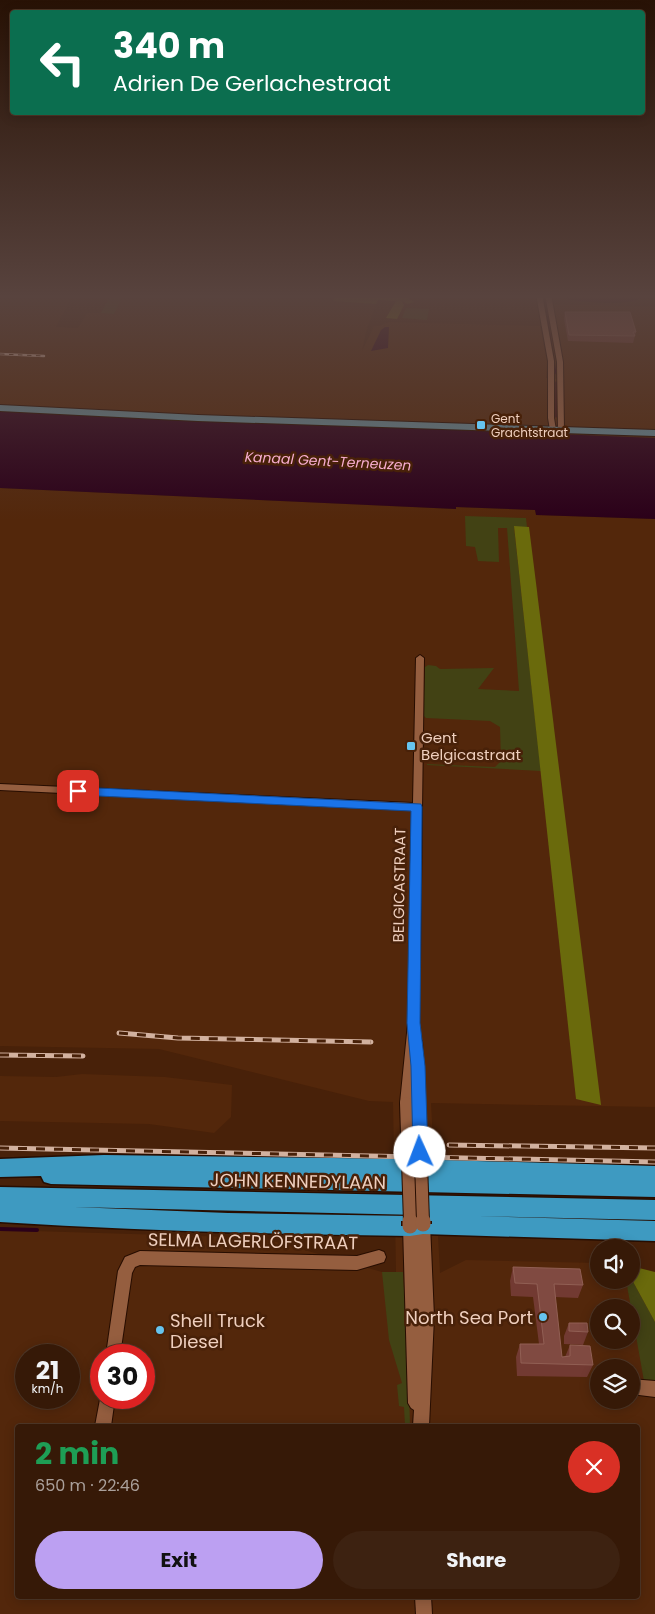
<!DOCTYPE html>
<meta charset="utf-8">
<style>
body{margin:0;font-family:Poppins,sans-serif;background:#3d2211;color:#f1f3f6;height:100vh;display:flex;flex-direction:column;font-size:19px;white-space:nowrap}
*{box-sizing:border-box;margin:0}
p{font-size:16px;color:#aaa09b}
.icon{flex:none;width:28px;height:28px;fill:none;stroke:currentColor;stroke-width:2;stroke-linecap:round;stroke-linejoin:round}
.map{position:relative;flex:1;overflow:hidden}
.side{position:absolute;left:15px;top:1424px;width:625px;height:175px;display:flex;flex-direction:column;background:#361907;border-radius:5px;box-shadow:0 2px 12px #0003,0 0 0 1px #503828}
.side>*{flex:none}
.hud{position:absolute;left:10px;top:10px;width:635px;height:105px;border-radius:5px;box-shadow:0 2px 12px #0003,0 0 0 1px #503828;background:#0b6e4f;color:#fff;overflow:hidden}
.tools{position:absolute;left:590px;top:1239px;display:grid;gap:10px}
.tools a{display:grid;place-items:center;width:50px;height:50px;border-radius:50%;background:#361907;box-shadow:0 2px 12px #0003,0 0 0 1px #503828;font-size:25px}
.speed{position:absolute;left:15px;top:1344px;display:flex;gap:10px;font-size:25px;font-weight:700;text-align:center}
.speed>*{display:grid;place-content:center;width:65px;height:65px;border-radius:50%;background:#361907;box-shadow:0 2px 12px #0003,0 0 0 1px #503828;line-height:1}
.speed small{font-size:12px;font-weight:400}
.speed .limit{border:8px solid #d22;background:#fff;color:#111}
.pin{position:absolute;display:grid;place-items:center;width:42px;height:42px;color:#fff;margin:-21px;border-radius:10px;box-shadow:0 2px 8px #0006}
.me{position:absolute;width:55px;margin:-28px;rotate:358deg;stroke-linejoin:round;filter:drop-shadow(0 0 4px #0008)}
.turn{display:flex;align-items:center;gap:18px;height:105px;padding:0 20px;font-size:22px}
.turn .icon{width:65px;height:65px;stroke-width:2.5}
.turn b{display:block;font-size:35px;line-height:42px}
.round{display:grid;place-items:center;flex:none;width:52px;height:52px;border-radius:26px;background:#3d2211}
.head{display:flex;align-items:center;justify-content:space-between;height:85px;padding:0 20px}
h1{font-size:30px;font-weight:700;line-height:38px;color:#1e9e55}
.cta{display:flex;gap:10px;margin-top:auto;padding:10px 20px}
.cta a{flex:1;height:58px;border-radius:30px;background:#bca0f2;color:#111;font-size:20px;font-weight:700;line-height:58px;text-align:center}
.cta a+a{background:#3d2211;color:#f1f3f6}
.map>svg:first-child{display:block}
</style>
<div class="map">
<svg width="655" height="1614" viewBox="0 0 655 1614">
<rect width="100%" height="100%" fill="#482109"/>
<g fill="#53270b" fill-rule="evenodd">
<path d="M 0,294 L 73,295 L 56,327 L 78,328 L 87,313 L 114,313 L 124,294 L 337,294 L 333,301 L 376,304 L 366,332 L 362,351 L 374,326 L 379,326 L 389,322 L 540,326 L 547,362 L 546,378 L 561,379 L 552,304 L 655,307 L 655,432 L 0,409 Z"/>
<path d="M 0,488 L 455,509 L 456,507 L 536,510 L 537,515 L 655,519 L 655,1107 L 431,1103 L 440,1273 L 466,1260 L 599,1263 L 599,1280 L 631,1280 L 631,1278 L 655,1322 L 655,1614 L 0,1614 L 0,1230 L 262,1238 L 382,1272 L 396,1272 L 393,1102 L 369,1101 L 159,1049 L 0,1046 ZM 599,1308 L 631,1308 L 631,1340 L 599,1340 ZM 26,1355 L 69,1355 L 69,1398 L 26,1398 ZM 101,1355 L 144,1355 L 144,1398 L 101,1398 ZM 599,1368 L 631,1368 L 631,1400 L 599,1400 ZM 18,1426 L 638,1426 L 638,1596 L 18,1596 Z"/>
<path d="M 82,1074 L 165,1077 L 232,1085 L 231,1117 L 214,1133 L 149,1124 L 0,1121 L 0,1076 L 56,1077 Z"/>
</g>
<g fill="#424214">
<path d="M 81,294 L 124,294 L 114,314 L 101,313 L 109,298 Z"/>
<path d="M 406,308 L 429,309 L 427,320 L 402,318 Z"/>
<path d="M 465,516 L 526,518 L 527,527 L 514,527 L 541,771 L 427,765 L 427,764 L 495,767 L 501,761 L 500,727 L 490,721 L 426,718 L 423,715 L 425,667 L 428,665 L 436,666 L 440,669 L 494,668 L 478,689 L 519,691 L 507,528 L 498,528 L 499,562 L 478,561 L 475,547 L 466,546 Z"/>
<path d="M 382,1272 L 403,1272 L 408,1356 L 410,1426 L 405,1426 L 404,1407 L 399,1406 L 397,1385 L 402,1383 L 389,1340 Z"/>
<path d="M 631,1278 L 655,1322 L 655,1383 L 644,1381 L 626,1280 L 631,1280 Z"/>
</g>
<g fill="#6a6a0c">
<path d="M 337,294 L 400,294 L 399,297 L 408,298 L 414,302 L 407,304 L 401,300 L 404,305 L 397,319 L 386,318 L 396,301 L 378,300 L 376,304 L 333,301 Z"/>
<path d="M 514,526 L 529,527 L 601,1105 L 576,1099 Z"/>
<path d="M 631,1266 L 655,1272 L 655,1322 L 631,1278 Z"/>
</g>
<g fill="#2b0019">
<path d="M 563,294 L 640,294 L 641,298 C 627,307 582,302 565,299 Z"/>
<path d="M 385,327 L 389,327 L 388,348 L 371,351 L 381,330 Z"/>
<path d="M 0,411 L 555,434 L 555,432 L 557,434 L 655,438 L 655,519 L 536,515 L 535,510 L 456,507 L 456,509 L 0,488 Z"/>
</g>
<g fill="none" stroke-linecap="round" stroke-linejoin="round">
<g stroke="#2b0019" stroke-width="1">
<path d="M 543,294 L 545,304"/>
<path d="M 546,308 L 556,374"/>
<path d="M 556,382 L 556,417"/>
</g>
<path stroke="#2b0019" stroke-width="4" d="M 0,1229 L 37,1230"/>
<g stroke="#270d01" stroke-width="2">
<g id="minor">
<path d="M 536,294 L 542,294 L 554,361 L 554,418 L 556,430 L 553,432 L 550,430 L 548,418 L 548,361 Z"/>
<path d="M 545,294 L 551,294 L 563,362 L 564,430 L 561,432 L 558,430 L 557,362 Z"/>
<path d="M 420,655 L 424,658 L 419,1037 L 422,1041 L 425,1103 L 423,1107 L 419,1109 L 415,1107 L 413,1100 L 410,1107 L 406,1109 L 402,1107 L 400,1103 L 408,1023 L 412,810 L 0,790 L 0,784 L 413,803 L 416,658 Z"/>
<path d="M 423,1217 L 428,1219 L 430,1224 L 434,1317 L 429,1426 L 413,1426 L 414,1410 L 411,1408 L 408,1403 L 403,1226 L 405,1221 L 410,1219 L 415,1221 L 416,1225 L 418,1219 Z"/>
<path d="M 379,1250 L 384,1252 L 386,1257 L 384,1262 L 357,1270 L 140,1265 L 135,1267 L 132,1273 L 120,1355 L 106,1355 L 118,1271 L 125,1257 L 140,1251 L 357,1256 Z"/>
<path d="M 631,1379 L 655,1381 L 655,1397 L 631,1394 Z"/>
<path d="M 101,1394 L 101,1398 L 115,1398 L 111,1426 L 95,1426 Z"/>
<path d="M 415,1596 L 431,1596 L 432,1614 L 416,1614 Z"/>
</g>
</g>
<g stroke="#270d01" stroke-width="2">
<path id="major" d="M 0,405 L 198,415 L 655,430 L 655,436 L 198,421 L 0,411 Z"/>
</g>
<g stroke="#270d01" stroke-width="3">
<g id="highway">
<path d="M 104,1155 L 408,1159 L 655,1166 L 655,1197 L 51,1184 L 44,1182 L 41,1176 L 0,1177 L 0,1159 Z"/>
<path d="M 0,1187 L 655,1200 L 655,1220 L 476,1216 L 655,1221 L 655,1241 L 423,1234 L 410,1236 C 273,1234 137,1231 0,1222 ZM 74,1207 L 420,1215 L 410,1216 L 228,1213 Z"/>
</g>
</g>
<use href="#minor" fill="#955e3f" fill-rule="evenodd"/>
<use href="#major" fill="#61828d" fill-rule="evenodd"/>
<use href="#highway" fill="#3e9ac1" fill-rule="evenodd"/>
<g stroke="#d2b19f" stroke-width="2.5">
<path id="rail-far1" d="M 0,354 L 44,356"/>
</g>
<g stroke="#d2b19f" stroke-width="5">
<g id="rail">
<path d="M 119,1033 L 178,1038 L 371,1042"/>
<path d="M 0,1055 L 83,1056"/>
<path d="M 449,1145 L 655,1148"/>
<path d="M 0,1148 L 655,1162"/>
</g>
</g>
<use href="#rail-far1" stroke="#482109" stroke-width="1" stroke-dasharray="4.5" stroke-linecap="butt"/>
<use href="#rail" stroke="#482109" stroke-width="3" stroke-dasharray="9" stroke-linecap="butt"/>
<g stroke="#270d01" stroke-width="14" stroke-linecap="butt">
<g id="minor-bridge-far1">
<path d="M 406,1103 L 410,1222"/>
<path d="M 419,1103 L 423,1222"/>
</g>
</g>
<g stroke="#270d01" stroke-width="18" stroke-linecap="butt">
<g id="minor-bridge">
<path d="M 410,1221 L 410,1226"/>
<path d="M 423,1221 L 423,1224"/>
</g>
</g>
<use href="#minor-bridge-far1" stroke="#955e3f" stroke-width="12"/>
<use href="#minor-bridge" stroke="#955e3f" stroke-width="15"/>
</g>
<g fill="#723a32">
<path d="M 565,312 L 636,332 L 633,343 L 568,341 L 564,319 Z"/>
<path d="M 513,1267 L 583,1285 L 578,1298 L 555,1297 L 562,1357 L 565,1357 L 570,1345 L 593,1365 L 587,1377 L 517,1376 L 516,1357 L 520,1344 L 539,1344 L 533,1297 L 511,1296 L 510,1281 Z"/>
<path d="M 569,1323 L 588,1332 L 583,1345 L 564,1344 L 564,1336 Z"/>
</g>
<g fill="#804a41" stroke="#915f54">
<path d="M 565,312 L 630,312 L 636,332 L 633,332 L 635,336 L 569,335 Z"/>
<path d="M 513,1267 L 580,1269 L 583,1285 L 554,1284 L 562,1357 L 570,1356 L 570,1345 L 590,1346 L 593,1365 L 521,1363 L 520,1344 L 544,1344 L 537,1284 L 515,1283 Z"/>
<path d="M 569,1323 L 587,1323 L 588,1332 L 569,1331 Z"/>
</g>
<linearGradient id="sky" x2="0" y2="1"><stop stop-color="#281205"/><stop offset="0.57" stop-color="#58433e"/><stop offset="1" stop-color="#58433e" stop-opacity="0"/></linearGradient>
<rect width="655" height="520" fill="url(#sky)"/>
<path fill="#1a73e8" stroke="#114b97" d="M 78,787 L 421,804 L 422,807 L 420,1023 L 425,1066 L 428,1152 L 426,1157 L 420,1159 L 415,1157 L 413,1152 L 411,1066 L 407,1023 L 411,811 L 78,795 L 72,791 Z"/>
<g fill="#66c4ef" stroke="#482109" stroke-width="2">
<rect x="476" y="420" width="10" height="10" rx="2.5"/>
<rect x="406" y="741" width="10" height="10" rx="2.5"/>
<circle cx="543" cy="1317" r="5"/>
<circle cx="160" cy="1330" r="5"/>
</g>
<g text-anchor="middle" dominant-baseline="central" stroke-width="5" stroke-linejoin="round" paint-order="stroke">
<g font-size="12" fill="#efcfbe" stroke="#482109" text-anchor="start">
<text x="491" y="418">Gent<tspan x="491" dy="14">Grachtstraat</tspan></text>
</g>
<g font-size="14" font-style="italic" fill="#f8aed1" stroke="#482109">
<text transform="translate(328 461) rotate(3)">Kanaal Gent-Terneuzen</text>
</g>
<g font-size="15" fill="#efcfbe" stroke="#482109" text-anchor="start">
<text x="421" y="737">Gent<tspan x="421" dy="17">Belgicastraat</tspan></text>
</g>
<g font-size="15" fill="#efcfbe" stroke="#482109">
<text transform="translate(399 885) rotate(-89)">BELGICASTRAAT</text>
</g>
<g font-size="18" fill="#efcfbe" stroke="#482109">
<text transform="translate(298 1181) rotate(1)">JOHN KENNEDYLAAN</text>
<text transform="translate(253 1241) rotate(1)">SELMA LAGERLÖFSTRAAT</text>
</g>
<g font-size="18" fill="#efcfbe" stroke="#482109" text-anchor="end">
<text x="533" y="1317">North Sea Port</text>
<text x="170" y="1320" text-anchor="start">Shell Truck<tspan x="170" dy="21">Diesel</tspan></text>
</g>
</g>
</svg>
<div class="tools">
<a><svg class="icon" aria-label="sound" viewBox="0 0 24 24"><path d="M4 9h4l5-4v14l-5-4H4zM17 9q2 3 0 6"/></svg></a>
<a><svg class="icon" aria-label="search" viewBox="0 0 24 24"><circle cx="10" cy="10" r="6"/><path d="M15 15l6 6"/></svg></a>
<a><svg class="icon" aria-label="layers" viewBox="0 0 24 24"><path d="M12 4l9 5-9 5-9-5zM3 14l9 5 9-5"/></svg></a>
</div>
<div class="speed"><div>21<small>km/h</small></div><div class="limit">30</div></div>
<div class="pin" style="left:78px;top:791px;background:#d93025"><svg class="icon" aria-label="arrive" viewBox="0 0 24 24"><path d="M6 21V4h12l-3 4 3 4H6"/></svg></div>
<svg class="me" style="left:420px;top:1152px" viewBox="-20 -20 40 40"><circle r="19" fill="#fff"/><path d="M0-13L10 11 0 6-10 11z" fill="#1a73e8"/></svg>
<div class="hud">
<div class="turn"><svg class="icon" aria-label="left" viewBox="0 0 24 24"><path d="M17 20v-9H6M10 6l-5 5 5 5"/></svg><div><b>340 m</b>Adrien De Gerlachestraat</div></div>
</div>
<section class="side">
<div class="head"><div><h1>2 min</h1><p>650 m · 22:46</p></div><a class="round" style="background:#d93025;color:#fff"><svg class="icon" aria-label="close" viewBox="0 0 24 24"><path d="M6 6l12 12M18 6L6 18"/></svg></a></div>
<div class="cta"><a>Exit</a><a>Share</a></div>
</section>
</div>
